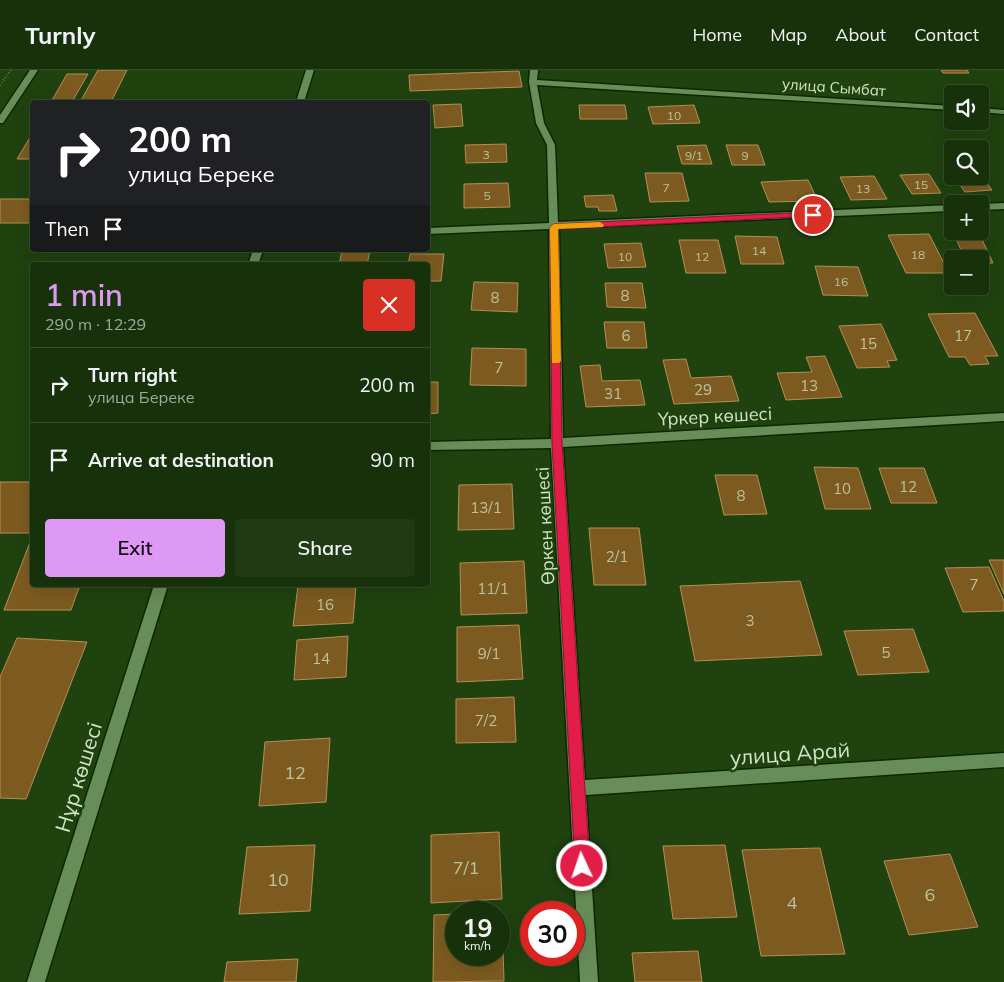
<!DOCTYPE html>
<meta charset="utf-8">
<style>
body{margin:0;font-family:Mulish,sans-serif;background:#203a14;color:#f1f3f6;height:100vh;display:flex;flex-direction:column;font-size:19px;white-space:nowrap}
*{box-sizing:border-box;margin:0}
p{font-size:16px;color:#9eaa9d}
.icon{flex:none;width:28px;height:28px;fill:none;stroke:currentColor;stroke-width:2;stroke-linecap:round;stroke-linejoin:round}
.map{position:relative;flex:1;overflow:hidden}
.panel{position:absolute;left:30px;top:192px;width:400px;height:325px;display:flex;flex-direction:column;background:#17320b;border-radius:5px;box-shadow:0 5px 20px #0002,0 0 0 1px #364d2c}
.panel>*{flex:none}
.banner{position:absolute;left:30px;top:30px;width:400px;height:152px;border-radius:5px;box-shadow:0 5px 20px #0002,0 0 0 1px #364d2c;background:#202124;color:#fff;overflow:hidden}
.fabs{position:absolute;left:944px;top:15px;display:grid;gap:10px}
.fabs a{display:grid;place-items:center;width:45px;height:45px;border-radius:5px;background:#17320b;box-shadow:0 5px 20px #0002,0 0 0 1px #364d2c;font-size:25px}
.speed{position:absolute;left:445px;top:831px;display:flex;gap:10px;font-size:25px;font-weight:700;text-align:center}
.speed>*{display:grid;place-content:center;width:65px;height:65px;border-radius:50%;background:#17320b;box-shadow:0 5px 20px #0002,0 0 0 1px #364d2c;line-height:1}
.speed small{font-size:12px;font-weight:400}
.speed .limit{border:8px solid #d22;background:#fff;color:#111}
.pin{position:absolute;display:grid;place-items:center;width:42px;height:42px;color:#fff;margin:-21px;border:2px solid #fff;border-radius:50%;box-shadow:0 1px 5px #0007}
.me{position:absolute;width:55px;margin:-28px;rotate:357deg;stroke-linejoin:round;filter:drop-shadow(0 0 4px #0008)}
.turn{display:flex;align-items:center;gap:18px;height:105px;padding:0 15px;font-size:22px}
.turn .icon{width:65px;height:65px;stroke-width:2.5}
.turn b{display:block;font-size:35px;line-height:42px}
.then{display:flex;align-items:center;height:48px;padding:0 15px;background:#0003;gap:10px;font-size:19px}
.round{display:grid;place-items:center;flex:none;width:52px;height:52px;border-radius:5px;background:#203a14}
.summary{display:flex;align-items:center;justify-content:space-between;height:85px;padding:0 15px}
h1{font-size:30px;font-weight:600;line-height:38px;color:#dd99f4}
.primary-button{display:flex;gap:10px;margin-top:auto;padding:10px 15px}
.primary-button a{flex:1;height:58px;border-radius:5px;background:#dd99f4;color:#111;font-size:20px;font-weight:600;line-height:58px;text-align:center}
.primary-button a+a{background:#203a14;color:#f1f3f6}
ul{padding:0;list-style:none}
li{display:flex;align-items:center;gap:15px;height:75px;padding:0 15px;border-top:1px solid #364d2c}
li div{flex:1}
li b{display:block;font-size:19px}
li em{font-style:normal}
header{display:flex;align-items:center;gap:30px;box-sizing:border-box;height:70px;padding:0 25px;background:#17320b;border-bottom:1px solid #364d2c}
header strong{font-size:24px}
nav{display:flex;gap:28px;margin-inline-start:auto;font-size:18px}
.map>svg:first-child{display:block}
</style>
<header>
<strong>Turnly</strong>
<nav><a>Home</a><a>Map</a><a>About</a><a>Contact</a></nav>
</header>
<div class="map">
<svg width="1004" height="912" viewBox="0 0 1004 912">
<rect width="100%" height="100%" fill="#1f420f"/>
<g fill="#7d5b20" stroke="#b48f55">
<path d="M 98,0 L 127,0 L 111,32 L 80,32 Z"/>
<path d="M 941,0 L 967,0 L 969,3 L 943,3 Z"/>
<path d="M 519,1 L 522,17 L 410,21 L 409,5 Z"/>
<path d="M 67,4 L 88,4 L 72,32 L 51,32 Z"/>
<path d="M 461,34 L 463,56 L 435,58 L 433,35 Z"/>
<path d="M 579,35 L 625,35 L 627,49 L 580,49 Z"/>
<path d="M 694,35 L 700,53 L 653,54 L 648,37 Z"/>
<path d="M 32,64 L 32,89 L 17,89 Z"/>
<path d="M 506,74 L 507,92 L 466,93 L 465,75 Z"/>
<path d="M 706,75 L 712,94 L 682,94 L 677,76 Z"/>
<path d="M 726,75 L 758,75 L 765,95 L 732,95 Z"/>
<path d="M 645,103 L 682,103 L 689,131 L 650,132 Z"/>
<path d="M 929,104 L 941,123 L 912,124 L 900,105 Z"/>
<path d="M 980,104 L 992,120 L 965,122 L 954,106 L 980,106 Z"/>
<path d="M 874,106 L 887,129 L 851,130 L 840,107 Z"/>
<path d="M 808,110 L 818,131 L 769,132 L 761,112 Z"/>
<path d="M 508,113 L 510,137 L 464,138 L 464,114 Z"/>
<path d="M 613,125 L 617,141 L 599,141 L 598,137 L 586,137 L 584,126 Z"/>
<rect x="0" y="129" width="32" height="24"/>
<path d="M 953,162 L 979,163 L 993,193 L 980,193 L 980,189 L 965,189 Z"/>
<path d="M 929,164 L 949,203 L 906,203 L 888,165 Z"/>
<path d="M 735,166 L 777,167 L 784,194 L 741,194 Z"/>
<path d="M 679,170 L 718,170 L 726,203 L 686,203 Z"/>
<path d="M 641,173 L 646,197 L 608,198 L 604,174 Z"/>
<path d="M 342,180 L 370,180 L 367,195 L 339,195 Z"/>
<path d="M 410,184 L 444,184 L 441,211 L 428,211 L 428,195 L 408,195 Z"/>
<path d="M 815,196 L 858,197 L 868,226 L 823,225 Z"/>
<path d="M 474,212 L 518,213 L 517,242 L 471,240 Z"/>
<path d="M 605,213 L 642,213 L 646,238 L 607,237 Z"/>
<path d="M 975,243 L 998,286 L 985,286 L 989,294 L 970,295 L 965,287 L 949,287 L 928,244 Z"/>
<path d="M 604,252 L 644,252 L 647,278 L 607,278 Z"/>
<path d="M 881,254 L 897,290 L 887,291 L 890,297 L 857,298 L 839,256 Z"/>
<path d="M 472,278 L 526,279 L 526,316 L 470,315 Z"/>
<path d="M 825,286 L 842,327 L 786,330 L 777,303 L 812,302 L 806,287 Z"/>
<path d="M 686,289 L 691,308 L 731,306 L 739,331 L 674,334 L 663,290 Z"/>
<path d="M 600,295 L 602,311 L 640,310 L 645,335 L 586,337 L 580,296 Z"/>
<path d="M 428,312 L 438,312 L 438,343 L 428,344 Z"/>
<path d="M 814,397 L 858,398 L 871,439 L 825,439 Z"/>
<path d="M 879,398 L 924,398 L 937,433 L 891,433 Z"/>
<path d="M 715,405 L 757,405 L 767,444 L 724,445 Z"/>
<rect x="0" y="412" width="32" height="51"/>
<path d="M 512,414 L 514,459 L 458,460 L 459,415 Z"/>
<path d="M 589,458 L 639,458 L 646,515 L 594,515 Z"/>
<path d="M 32,467 L 32,515 L 80,515 L 71,540 L 4,540 Z"/>
<path d="M 989,490 L 1004,490 L 1004,524 Z"/>
<path d="M 524,491 L 527,543 L 461,545 L 460,493 Z"/>
<path d="M 989,497 L 1004,531 L 1004,541 L 963,542 L 945,498 Z"/>
<path d="M 800,511 L 822,585 L 695,591 L 680,516 Z"/>
<path d="M 298,515 L 356,515 L 353,553 L 293,556 Z"/>
<path d="M 519,555 L 523,609 L 457,612 L 457,557 Z"/>
<path d="M 913,559 L 929,602 L 858,605 L 844,561 Z"/>
<path d="M 348,566 L 346,607 L 294,610 L 297,570 Z"/>
<path d="M 17,568 L 87,572 L 26,729 L 0,728 L 0,607 Z"/>
<path d="M 514,627 L 516,672 L 456,673 L 456,629 Z"/>
<path d="M 330,668 L 326,732 L 259,736 L 265,672 Z"/>
<path d="M 499,762 L 502,829 L 431,833 L 431,765 Z"/>
<path d="M 315,775 L 310,841 L 239,844 L 247,777 Z"/>
<path d="M 725,775 L 737,847 L 673,849 L 663,776 Z"/>
<path d="M 820,778 L 845,884 L 761,886 L 742,780 Z"/>
<path d="M 950,784 L 978,857 L 909,865 L 884,791 Z"/>
<path d="M 493,842 L 502,842 L 504,911 L 433,912 L 434,845 L 456,844 L 456,885 L 499,885 L 499,842 Z"/>
<path d="M 698,881 L 702,912 L 635,912 L 632,883 Z"/>
<path d="M 298,889 L 296,912 L 224,912 L 227,892 Z"/>
</g>
<g fill="none" stroke-linecap="round" stroke-linejoin="round">
<g stroke="#0d2701" stroke-width="3">
<path id="lane" d="M 30,0 L 38,0 L 3,53 L 0,53 L 0,45 Z"/>
</g>
<g stroke="#0d2701" stroke-width="3">
<g id="street">
<path d="M 306,0 L 314,0 L 304,32 L 296,32 Z"/>
<path d="M 530,0 L 538,0 L 537,10 L 952,36 L 952,40 L 537,15 L 544,53 L 555,75 L 558,152 L 952,135 L 952,141 L 559,158 L 563,368 L 1004,343 L 1004,351 L 563,377 L 585,710 L 1004,683 L 1004,697 L 586,725 L 598,912 L 580,912 L 551,378 L 428,380 L 428,372 L 551,369 L 549,159 L 428,164 L 428,158 L 549,153 L 547,75 L 536,53 L 529,12 Z"/>
<path d="M 980,38 L 1004,40 L 1004,44 L 980,42 Z"/>
<path d="M 1004,133 L 1004,139 L 980,140 L 980,134 Z"/>
<path d="M 253,180 L 263,180 L 258,195 L 248,195 Z"/>
<path d="M 154,515 L 168,515 L 45,912 L 27,912 Z"/>
</g>
</g>
<path stroke="#809b75" stroke-width="2.5" stroke-dasharray="0.5 2.5" stroke-linecap="butt" d="M 0,15 L 11,0"/>
<use href="#lane" fill="#678e59" fill-rule="evenodd"/>
<use href="#street" fill="#678e59" fill-rule="evenodd"/>
</g>
<path fill="#e11d48" stroke="#92132f" d="M 813,142 L 816,143 L 816,146 L 558,159 L 562,373 L 590,796 L 588,801 L 582,803 L 577,801 L 575,796 L 552,373 L 550,157 L 554,154 Z"/>
<path fill="#f59e0b" d="M 600,152 L 604,155 L 603,157 L 558,159 L 561,291 L 559,293 L 552,293 L 550,157 L 554,154 Z"/>
<g text-anchor="middle" dominant-baseline="central" stroke-width="5" stroke-linejoin="round" paint-order="stroke">
<g font-size="12" fill="#bbc29e">
<text x="674" y="45">10</text>
<text x="486" y="84">3</text>
<text x="694" y="85">9/1</text>
<text x="745" y="85">9</text>
<text x="921" y="114">15</text>
<text x="666" y="117">7</text>
<text x="863" y="118">13</text>
<text x="487" y="125">5</text>
<text x="759" y="180">14</text>
<text x="918" y="184">18</text>
<text x="625" y="186">10</text>
<text x="702" y="186">12</text>
<text x="841" y="211">16</text>
</g>
<g font-size="15" fill="#d0e4c8" stroke="#1f420f">
<text transform="translate(834 17) rotate(4)">улица Сымбат</text>
</g>
<g font-size="15" fill="#bbc29e">
<text x="625" y="225">8</text>
<text x="495" y="227">8</text>
<text x="626" y="265">6</text>
<text x="963" y="265">17</text>
<text x="868" y="273">15</text>
<text x="499" y="297">7</text>
<text x="809" y="315">13</text>
<text x="703" y="319">29</text>
<text x="613" y="323">31</text>
<text x="908" y="416">12</text>
<text x="842" y="418">10</text>
<text x="741" y="425">8</text>
<text x="486" y="437">13/1</text>
<text x="617" y="486">2/1</text>
<text x="974" y="514">7</text>
<text x="493" y="518">11/1</text>
<text x="325" y="534">16</text>
<text x="750" y="550">3</text>
<text x="886" y="582">5</text>
<text x="489" y="583">9/1</text>
<text x="321" y="588">14</text>
<text x="486" y="650">7/2</text>
</g>
<g font-size="18" fill="#d0e4c8" stroke="#1f420f">
<text transform="translate(715 346) rotate(-3)">Үркер көшесі</text>
<text transform="translate(545 456) rotate(-93)">Өркен көшесі</text>
</g>
<g font-size="18" fill="#bbc29e">
<text x="295" y="702">12</text>
<text x="466" y="797">7/1</text>
<text x="278" y="809">10</text>
<text x="930" y="824">6</text>
<text x="792" y="832">4</text>
</g>
<g font-size="21" fill="#d0e4c8" stroke="#1f420f">
<text transform="translate(790 683) rotate(-4)">улица Арай</text>
<text transform="translate(78 707) rotate(-73)">Нұр көшесі</text>
</g>
</g>
</svg>
<div class="fabs">
<a><svg class="icon" aria-label="sound" viewBox="0 0 24 24"><path d="M4 9h4l5-4v14l-5-4H4zM17 9q2 3 0 6"/></svg></a>
<a><svg class="icon" aria-label="search" viewBox="0 0 24 24"><circle cx="10" cy="10" r="6"/><path d="M15 15l6 6"/></svg></a>
<a>+</a>
<a>−</a>
</div>
<div class="speed"><div>19<small>km/h</small></div><div class="limit">30</div></div>
<div class="pin" style="left:813px;top:145px;background:#d93025"><svg class="icon" aria-label="arrive" viewBox="0 0 24 24"><path d="M6 21V4h12l-3 4 3 4H6"/></svg></div>
<svg class="me" style="left:582px;top:796px" viewBox="-20 -20 40 40"><circle r="17" fill="#e11d48" stroke="#fff" stroke-width="3"/><path d="M0-11L8 9 0 5-8 9z" fill="#fff"/></svg>
<div class="banner">
<div class="turn"><svg class="icon" aria-label="right" viewBox="0 0 24 24"><path d="M7 20v-9h11M14 6l5 5-5 5"/></svg><div><b>200 m</b>улица Береке</div></div>
<div class="then">Then<svg class="icon" aria-label="arrive" viewBox="0 0 24 24"><path d="M6 21V4h12l-3 4 3 4H6"/></svg></div>
</div>
<section class="panel">
<div class="summary"><div><h1>1 min</h1><p>290 m · 12:29</p></div><a class="round" style="background:#d93025;color:#fff"><svg class="icon" aria-label="close" viewBox="0 0 24 24"><path d="M6 6l12 12M18 6L6 18"/></svg></a></div>
<ul>
<li><svg class="icon" aria-label="right" viewBox="0 0 24 24"><path d="M7 20v-9h11M14 6l5 5-5 5"/></svg><div><b>Turn right</b><p>улица Береке</p></div><em>200 m</em></li>
<li><svg class="icon" aria-label="arrive" viewBox="0 0 24 24"><path d="M6 21V4h12l-3 4 3 4H6"/></svg><div><b>Arrive at destination</b></div><em>90 m</em></li>
</ul>
<div class="primary-button"><a>Exit</a><a>Share</a></div>
</section>
</div>
